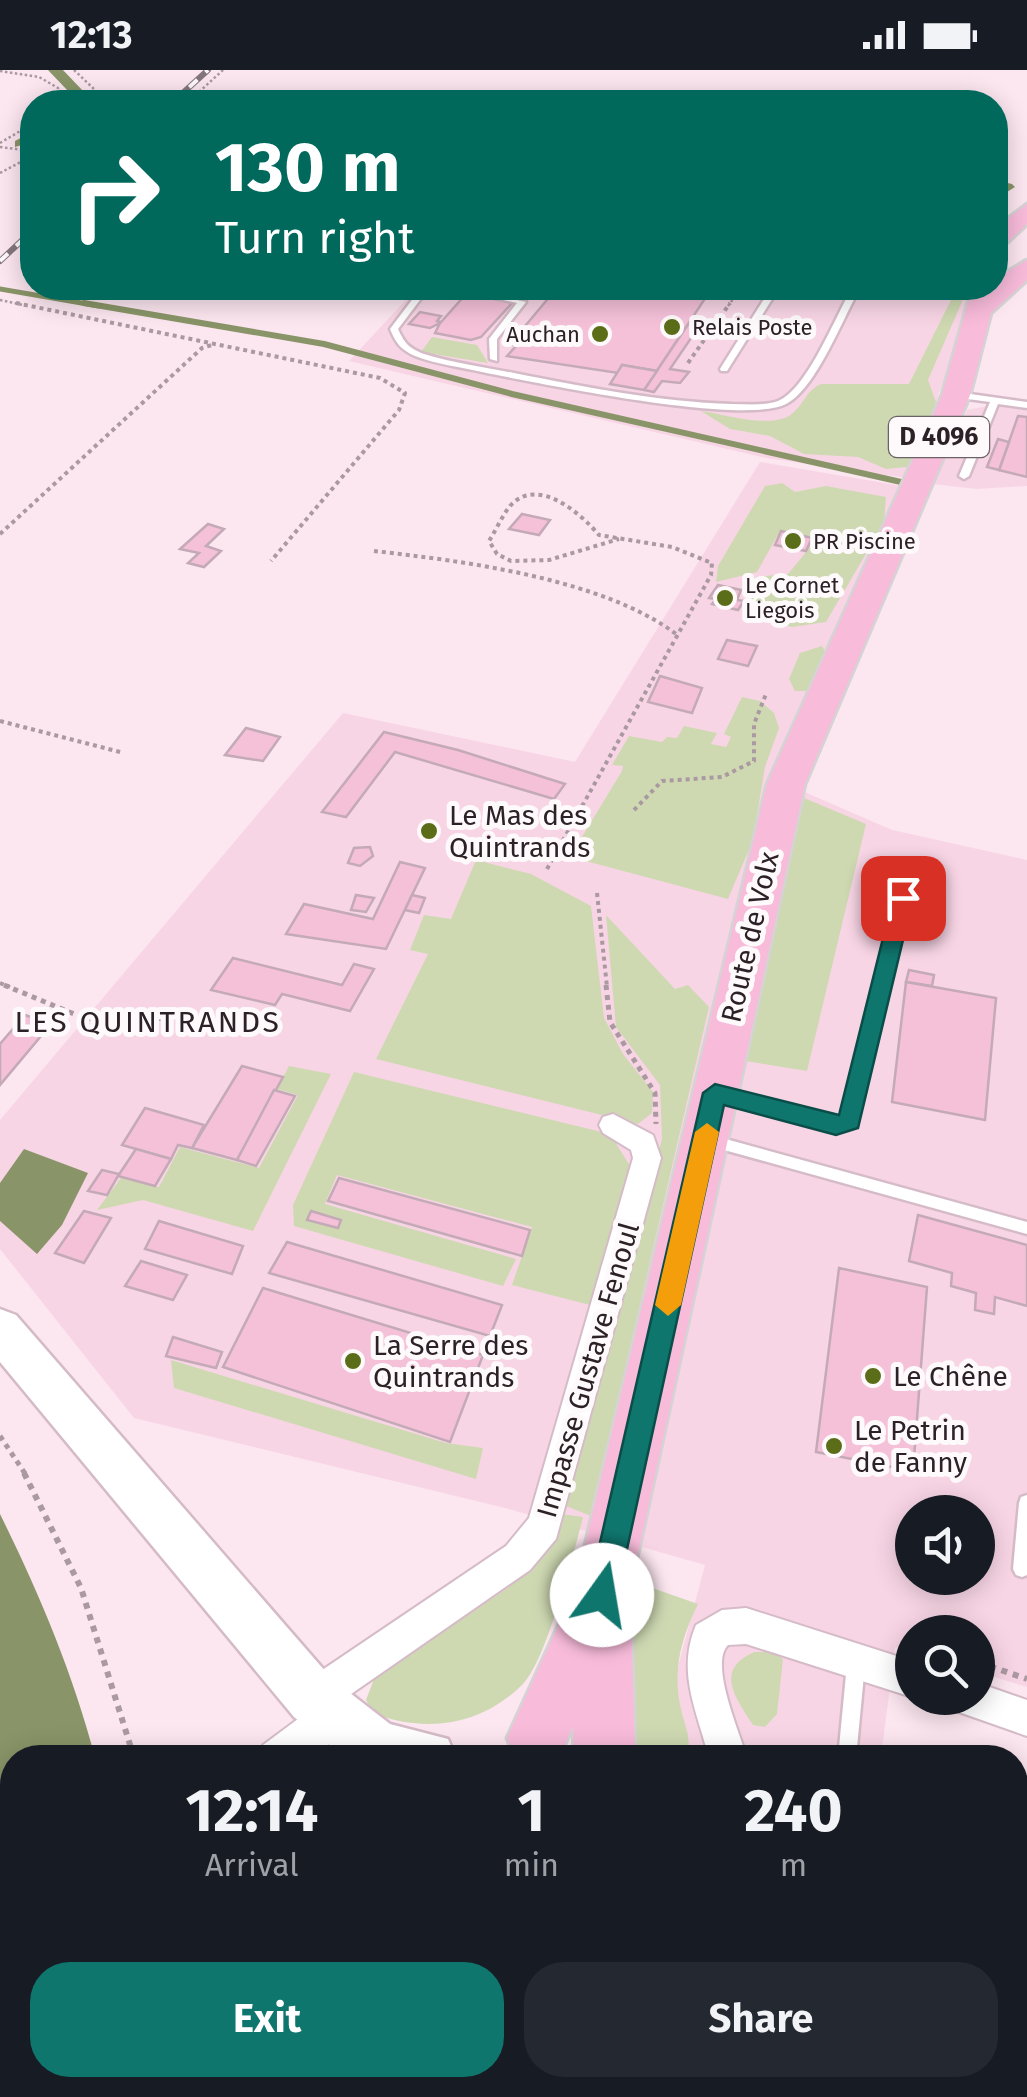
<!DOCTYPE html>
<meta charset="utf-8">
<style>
body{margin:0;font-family:"Fira Sans",sans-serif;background:#242831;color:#f1f3f6;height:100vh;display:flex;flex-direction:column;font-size:38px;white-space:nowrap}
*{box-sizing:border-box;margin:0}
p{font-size:32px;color:#9ea1a6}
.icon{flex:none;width:55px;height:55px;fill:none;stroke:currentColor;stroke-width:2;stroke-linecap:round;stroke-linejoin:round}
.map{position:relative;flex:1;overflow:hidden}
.sheet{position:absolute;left:0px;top:1675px;width:1028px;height:352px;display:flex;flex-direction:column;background:#171b24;border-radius:40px 40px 0 0;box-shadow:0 5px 25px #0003}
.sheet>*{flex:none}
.hud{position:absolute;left:20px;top:20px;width:988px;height:210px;border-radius:40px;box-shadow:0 5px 25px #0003;background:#00695c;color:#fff;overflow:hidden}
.buttons{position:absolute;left:895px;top:1425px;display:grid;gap:20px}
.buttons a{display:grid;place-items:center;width:100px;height:100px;border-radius:50%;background:#171b24;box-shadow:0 5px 25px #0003;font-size:50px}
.pin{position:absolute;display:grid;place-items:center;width:85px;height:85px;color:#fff;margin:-42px;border-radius:20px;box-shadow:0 5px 15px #0006}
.me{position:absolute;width:110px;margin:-55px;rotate:13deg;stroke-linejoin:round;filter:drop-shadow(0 0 8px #0008)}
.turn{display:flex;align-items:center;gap:35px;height:210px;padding:0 30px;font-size:45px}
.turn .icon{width:130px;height:130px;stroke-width:2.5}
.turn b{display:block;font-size:70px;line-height:85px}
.eta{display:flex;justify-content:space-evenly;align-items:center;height:170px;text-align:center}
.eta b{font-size:60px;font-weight:700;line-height:70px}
.action{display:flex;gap:20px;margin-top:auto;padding:20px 30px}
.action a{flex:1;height:115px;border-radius:40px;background:#0f766e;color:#fff;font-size:40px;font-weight:700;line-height:115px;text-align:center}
.action a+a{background:#242831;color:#f1f3f6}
.status{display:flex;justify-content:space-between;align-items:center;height:70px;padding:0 50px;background:#171b24;direction:ltr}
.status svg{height:28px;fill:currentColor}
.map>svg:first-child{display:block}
</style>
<div class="status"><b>12:13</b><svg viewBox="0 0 49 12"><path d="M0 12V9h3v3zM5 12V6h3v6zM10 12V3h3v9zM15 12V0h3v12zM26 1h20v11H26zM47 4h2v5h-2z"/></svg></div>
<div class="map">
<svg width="1027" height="2027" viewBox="0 0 1027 2027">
<rect width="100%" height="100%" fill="#fce6f0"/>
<g fill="#f8d5e5" fill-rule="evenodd">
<path d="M 417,218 L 977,218 L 979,226 L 939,323 L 914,409 L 766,388 L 349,291 Z"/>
<path d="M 998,334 L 1027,338 L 1027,416 L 976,419 L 933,414 L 967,340 Z"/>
<path d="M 760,392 L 908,417 L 786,714 L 892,760 L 1027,790 L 1027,1617 L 978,1602 L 978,1562 L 912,1562 L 912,1582 L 895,1577 L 881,1687 L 654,1687 L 705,1495 L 505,1438 L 134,1348 L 0,1179 L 0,1050 L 343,643 L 575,692 ZM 912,1442 L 978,1442 L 978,1508 L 912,1508 Z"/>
<path d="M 1015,1842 L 1027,1846 L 1027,2027 L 563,2027 L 566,2015 L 1015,2015 Z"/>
</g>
<g fill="#ced9b2">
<path d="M 957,218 L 974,218 L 964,227 L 928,310 L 936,332 L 917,396 L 886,399 L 858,387 L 804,384 L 770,366 L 730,359 L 701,341 C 724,344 775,361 794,342 C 805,332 806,321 821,314 L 909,314 Z"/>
<path d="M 432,267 L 477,275 L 488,293 L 421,282 Z"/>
<path d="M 782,413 L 795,422 L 826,416 L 886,427 L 884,453 L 826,552 L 792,557 L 745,545 L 755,531 L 746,528 L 746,521 L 765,506 L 788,504 L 807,481 L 812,467 L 780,461 L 757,502 L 716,512 L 718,496 L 765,416 Z"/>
<path d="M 822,576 L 828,587 L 811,621 L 795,621 L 789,609 L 800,583 Z"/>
<path d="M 742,627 L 760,631 L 774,643 L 779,658 L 765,697 L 753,770 L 728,829 L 582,790 L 574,780 L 622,701 L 623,696 L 612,695 L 629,666 L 662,672 L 667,667 L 677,668 L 684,656 L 717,663 L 711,674 L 726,677 L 731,667 L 724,664 Z"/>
<path d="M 797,725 L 866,754 L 807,1001 L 745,991 Z"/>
<path d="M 476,790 L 531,804 L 591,836 L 604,948 L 623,984 L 653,1022 L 652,1043 L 638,1054 L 376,989 L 428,884 L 410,880 L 424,845 L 451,849 Z"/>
<path d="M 606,845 L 675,919 L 688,915 L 709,937 L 591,1446 L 566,1436 L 662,1069 L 660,1015 L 616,957 Z"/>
<path d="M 289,996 L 331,1004 L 253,1161 L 143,1130 L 97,1140 L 121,1108 L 159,1117 L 180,1077 L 259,1098 L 298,1025 L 277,1019 Z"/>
<path d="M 354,1002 L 610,1064 L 632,1099 L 598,1237 L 512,1215 L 532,1157 L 337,1105 L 325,1134 L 516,1189 L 503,1216 L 294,1156 L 293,1135 Z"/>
<path d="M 171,1290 L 446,1373 L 483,1378 L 476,1409 L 174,1318 Z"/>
<path d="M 561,1444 L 583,1447 C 574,1483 546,1591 523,1614 C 481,1656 428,1663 374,1644 L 366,1630 L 374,1609 L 509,1517 L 545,1482 Z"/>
<path d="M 638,1513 L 698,1534 C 682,1567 673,1597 680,1634 C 684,1657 691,1661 688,1687 L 636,1687 L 630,1682 L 624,1568 Z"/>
<path d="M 754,1582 L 772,1582 L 783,1589 L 777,1644 L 765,1657 L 753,1655 C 735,1627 714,1600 754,1582 Z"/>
<path d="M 190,2015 L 439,2015 L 436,2027 L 191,2027 Z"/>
</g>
<g fill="#899568">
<path d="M 24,1079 L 88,1103 L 62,1155 L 37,1184 L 0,1151 L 0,1113 Z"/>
<path d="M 0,1444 C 39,1523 72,1601 95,1687 L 12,1688 L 12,2015 L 136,2015 L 136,2027 L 0,2027 Z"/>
</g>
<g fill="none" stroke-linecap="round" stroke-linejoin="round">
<path stroke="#899568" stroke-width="5" d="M 0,219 L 99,236"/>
<path stroke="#899568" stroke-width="6" d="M 84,233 L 324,274 L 512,324 L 901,412"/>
<g fill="#899568" fill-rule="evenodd">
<path d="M 48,0 L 63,0 L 83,21 L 83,32 L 69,32 L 69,22 Z"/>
<path d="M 32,62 L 32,72 L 15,77 L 15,71 Z"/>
<path d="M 995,110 L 1012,114 L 1015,117 L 1007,122 L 995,120 Z"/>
</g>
</g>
<g fill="#f4c1d9" stroke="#c4aab6" stroke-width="2.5">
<path d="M 557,218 L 712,218 L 657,301 L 622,295 L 618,303 L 507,286 L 516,276 L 510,274 Z"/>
<path d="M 466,224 L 513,232 L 481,267 L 471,270 L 435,263 L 440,253 L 430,258 L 409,254 L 420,242 L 441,246 L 437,251 L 441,252 Z"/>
<path d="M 689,253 L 700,255 L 670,299 L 689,302 L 680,313 L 662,311 L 654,322 L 644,320 Z"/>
<path d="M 622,295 L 657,301 L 644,320 L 610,314 Z"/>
<path d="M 1018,346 L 1027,347 L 1027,407 L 999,400 Z"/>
<path d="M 998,369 L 1009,372 L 999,400 L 987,397 Z"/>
<path d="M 522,444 L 550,450 L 539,465 L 509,459 Z"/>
<path d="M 208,454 L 224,459 L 206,476 L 221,481 L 204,497 L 188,493 L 199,483 L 180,479 Z"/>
<path d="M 781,461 L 812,468 L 806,481 L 775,475 Z"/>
<path d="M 718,515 L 741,520 L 737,530 L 744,531 L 738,540 L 712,534 L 716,529 L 709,528 Z"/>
<path d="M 727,570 L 757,576 L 748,596 L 718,589 Z"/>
<path d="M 660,606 L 702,618 L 692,643 L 648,632 Z"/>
<path d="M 246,658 L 280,667 L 263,691 L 225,685 Z"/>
<path d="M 384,662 L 458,680 L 565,714 L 554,729 L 395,682 L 346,747 L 322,742 Z"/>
<path d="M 370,777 L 373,786 L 360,796 L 348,793 L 354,778 Z"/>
<path d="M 400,792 L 425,798 L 386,879 L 286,864 L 304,834 L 373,849 Z"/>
<path d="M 356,825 L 374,828 L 366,842 L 351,840 Z"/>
<path d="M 412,825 L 425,828 L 419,843 L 405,840 Z"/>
<path d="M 233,888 L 342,915 L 354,894 L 374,899 L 350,941 L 282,924 L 275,935 L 211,920 Z"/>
<path d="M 909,900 L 934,905 L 932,916 L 906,912 Z"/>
<path d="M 906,912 L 996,928 L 985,1050 L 892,1032 Z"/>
<path d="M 25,945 L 51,954 L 0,1015 L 0,974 Z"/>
<path d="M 242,996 L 283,1007 L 237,1090 L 192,1078 Z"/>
<path d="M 274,1020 L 295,1026 L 256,1096 L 237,1090 Z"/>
<path d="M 145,1038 L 204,1055 L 192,1078 L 178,1075 L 171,1089 L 122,1075 Z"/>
<path d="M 136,1079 L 171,1089 L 155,1116 L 118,1106 Z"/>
<path d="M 102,1100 L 119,1104 L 107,1125 L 88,1121 Z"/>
<path d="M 339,1108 L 530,1160 L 522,1186 L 328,1131 Z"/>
<path d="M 84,1141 L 111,1148 L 84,1193 L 55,1183 Z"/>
<path d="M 311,1141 L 341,1150 L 338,1158 L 307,1150 Z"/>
<path d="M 918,1145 L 1027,1175 L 1027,1236 L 995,1227 L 994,1244 L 975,1240 L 976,1223 L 951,1216 L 952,1203 L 909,1191 Z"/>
<path d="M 159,1151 L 243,1176 L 232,1204 L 145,1179 Z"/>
<path d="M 287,1172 L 502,1235 L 490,1266 L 269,1203 Z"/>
<path d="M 141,1191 L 187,1205 L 173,1230 L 125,1216 Z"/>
<path d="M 839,1198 L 927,1217 L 913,1401 L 816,1382 Z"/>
<path d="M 263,1218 L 483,1285 L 450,1372 L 223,1297 Z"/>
<path d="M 173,1267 L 222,1282 L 216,1298 L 166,1286 Z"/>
<path d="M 1015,1894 L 1027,1897 L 1027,2027 L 727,2027 L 729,2015 L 1015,2015 Z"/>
</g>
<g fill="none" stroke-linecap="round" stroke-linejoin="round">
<g stroke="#d5bbc7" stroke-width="5">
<g id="lane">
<path d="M 421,218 L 429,218 L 398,259 C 405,274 409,278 424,284 C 453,293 484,297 514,303 C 586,317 659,332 732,334 C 747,334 764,336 778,331 C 807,320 836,245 852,218 L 860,218 C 843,248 816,319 786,334 C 743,356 537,313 482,302 C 460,297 435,294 415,286 C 400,279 396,273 390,259 Z"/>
<path d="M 449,218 L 462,218 L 526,232 L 497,269 L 497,291 L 490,289 L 489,269 L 517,233 Z"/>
<path d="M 771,218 L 779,218 L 727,301 L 721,301 L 720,299 Z"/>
<path d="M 956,322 L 1027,332 L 1027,338 L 998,334 L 969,406 L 964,409 L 959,406 L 990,332 L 953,327 L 953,323 Z"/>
<path d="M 903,824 L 909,828 L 855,1056 L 836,1061 L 715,1029 L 713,1025 L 715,1021 L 720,1020 L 836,1049 L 844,1048 L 897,828 Z"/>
<path d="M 711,1065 L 1027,1152 L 1027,1164 L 706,1075 L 704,1071 L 706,1067 Z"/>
<path d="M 1027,1425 L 1027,1505 L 1022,1507 L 1016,1505 L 1013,1499 L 1019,1433 L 1021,1427 Z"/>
<path d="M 856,1585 L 862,1588 L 865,1594 L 856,1688 L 838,1688 L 847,1594 L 850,1588 Z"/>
</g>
</g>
<g stroke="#d5bbc7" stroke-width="4">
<g id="street">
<path d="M 613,1044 L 653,1065 L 661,1088 L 556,1469 L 530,1500 L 341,1631 L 351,1646 C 334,1687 296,1688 257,1688 L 263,1675 L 306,1643 L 295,1628 L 300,1615 L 506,1476 L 529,1448 L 633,1088 L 631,1080 L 603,1063 L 599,1055 L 603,1047 Z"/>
<path d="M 746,1538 L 912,1591 L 912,1627 L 746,1574 L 728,1575 C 709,1594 740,1663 747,1688 L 709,1688 C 697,1641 676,1602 696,1555 L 722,1540 Z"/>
<path d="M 978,1613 L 1027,1630 L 1027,1666 L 956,1641 L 951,1628 L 978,1628 Z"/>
<path d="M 12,1768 L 12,1806 L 0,1810 L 0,1772 Z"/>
</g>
</g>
<g stroke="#d5bbc7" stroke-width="5">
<path id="secondary" d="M 0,1239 L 16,1245 L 332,1609 L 390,1654 L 448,1669 L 456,1688 L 346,1688 L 294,1647 L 0,1292 Z"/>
</g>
<g stroke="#d5d3d4" stroke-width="5">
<g id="primary">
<path d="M 1027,134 L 1027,154 L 1008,172 L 995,173 L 995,158 Z"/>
<path d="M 1027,190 L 1027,210 L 991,243 L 970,325 L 805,714 L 627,1534 L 631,1544 L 635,1687 L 574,1688 L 573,1656 L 559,1688 L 515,1688 L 507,1668 L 574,1521 L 767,714 L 942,325 L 972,218 L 995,218 L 995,209 Z"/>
<path d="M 455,2015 L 525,2015 L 522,2027 L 452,2027 Z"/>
</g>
</g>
<g stroke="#aa99a1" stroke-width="2.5" stroke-dasharray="2.5 2.5" stroke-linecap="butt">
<path d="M 74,0 L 93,18 L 95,32"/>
<path d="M 0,1 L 39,7 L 58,18 L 59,32"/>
<path d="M 188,32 L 223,0"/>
<path d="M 0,73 L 32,54"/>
<path d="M 0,77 L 32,81"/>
<path d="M 0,103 L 32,86"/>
<path d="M 0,230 L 28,236"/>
<path d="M 728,236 L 741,218"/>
</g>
<g stroke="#aa99a1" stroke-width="4" stroke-dasharray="4 4" stroke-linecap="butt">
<path d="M 16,233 L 380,308 L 405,323 L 399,340 L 271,491"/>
<path d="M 688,293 L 730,233"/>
<path d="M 0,464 L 202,278 L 215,274"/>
<path d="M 374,481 C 464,491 603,509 676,564"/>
<path d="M 0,651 L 124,683"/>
<path d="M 634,740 L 662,711 L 722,707 L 754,691 L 754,654 L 766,624"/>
<path d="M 547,799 L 711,505 L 712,493 L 672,477 L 599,465 C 581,444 538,405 510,436 C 502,446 496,460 489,471 L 497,484 L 511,491 L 549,490 L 619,469"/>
<path d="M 597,823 L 607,917"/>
<path d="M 0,913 L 10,917"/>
</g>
<g stroke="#aa99a1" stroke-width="5" stroke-dasharray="5 5" stroke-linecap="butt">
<path d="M 4,915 L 79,946 L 122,955 L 179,945"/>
<path d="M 606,915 L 610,952 L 655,1023 L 656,1054"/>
<path d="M 0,1366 L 26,1405"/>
</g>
<g stroke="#aa99a1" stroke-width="6" stroke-dasharray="6 6" stroke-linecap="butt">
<path d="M 24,1403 L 81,1518 L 132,1681"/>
<path d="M 978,1598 L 992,1597 L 1027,1609"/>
<path d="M 171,2015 L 171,2027"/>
<path d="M 255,2027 L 260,2015"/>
</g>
<use href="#lane" fill="#fff" fill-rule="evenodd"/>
<use href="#street" fill="#fff" fill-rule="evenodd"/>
<use href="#secondary" fill="#fff" fill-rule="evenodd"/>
<use href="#primary" fill="#f8bbda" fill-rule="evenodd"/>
<g stroke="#85767d" stroke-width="6">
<g id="rail">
<path d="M 173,32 L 208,0"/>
<path d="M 0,191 L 32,161"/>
</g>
</g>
<use href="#rail" stroke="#fef9fb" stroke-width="4" stroke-dasharray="11" stroke-linecap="butt"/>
</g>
<path fill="#0f766e" stroke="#0a4d48" stroke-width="2.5" d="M 903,821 L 913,828 L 858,1058 L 836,1065 L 724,1035 L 617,1525 L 613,1535 L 602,1540 L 592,1535 L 588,1525 L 703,1023 L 715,1014 L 839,1045 L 893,828 Z"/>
<path fill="#f59e0b" d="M 707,1053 L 719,1062 L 681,1235 L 668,1246 L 655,1235 L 695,1062 Z"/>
<g fill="#5c6d19" stroke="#fef9fb" stroke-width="4">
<circle cx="672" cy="257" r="10"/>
<circle cx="600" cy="264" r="10"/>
<circle cx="793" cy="471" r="10"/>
<circle cx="725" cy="528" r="10"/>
<circle cx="429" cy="761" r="10"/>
<circle cx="353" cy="1291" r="10"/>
<circle cx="873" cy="1306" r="10"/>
<circle cx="834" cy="1376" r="10"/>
</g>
<g text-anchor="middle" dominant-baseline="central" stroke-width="10" stroke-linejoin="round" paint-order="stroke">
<g font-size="22" fill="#2b2126" stroke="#fef9fb" text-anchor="start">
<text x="692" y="257">Relais Poste</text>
<text x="580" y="264" text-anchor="end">Auchan</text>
<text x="813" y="471">PR Piscine</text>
<text x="745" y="515">Le Cornet<tspan x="745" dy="25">Liegois</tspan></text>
</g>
<rect fill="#fef9fb" stroke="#6a6266" stroke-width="2.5" x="889" y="347" width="100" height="40" rx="8"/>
<g font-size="25" font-weight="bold" fill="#2b2126">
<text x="939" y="367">D 4096</text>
</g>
<g font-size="28" fill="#2b2126" stroke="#fef9fb" text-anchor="start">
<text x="449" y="745">Le Mas des<tspan x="449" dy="32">Quintrands</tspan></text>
<text x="373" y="1275">La Serre des<tspan x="373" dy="32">Quintrands</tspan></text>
<text x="893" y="1306">Le Chêne</text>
<text x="854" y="1360">Le Petrin<tspan x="854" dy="32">de Fanny</tspan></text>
</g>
<g font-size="28" fill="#2b2126" stroke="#fef9fb">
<text transform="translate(750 867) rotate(-77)">Route de Volx</text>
<text transform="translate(588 1300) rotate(-74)">Impasse Gustave Fenoul</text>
</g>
<g font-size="30" letter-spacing="2.5" fill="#2b2126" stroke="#fef9fb">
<text x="148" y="952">LES QUINTRANDS</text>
</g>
</g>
</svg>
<div class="buttons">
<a><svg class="icon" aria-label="sound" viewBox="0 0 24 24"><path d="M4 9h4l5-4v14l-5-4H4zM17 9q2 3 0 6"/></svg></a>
<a><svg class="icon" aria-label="search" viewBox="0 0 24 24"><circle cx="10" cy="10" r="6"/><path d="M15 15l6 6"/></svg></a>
</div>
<div class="pin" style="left:903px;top:828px;background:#d93025"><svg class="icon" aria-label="arrive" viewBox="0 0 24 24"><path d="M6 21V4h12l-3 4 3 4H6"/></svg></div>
<svg class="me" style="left:602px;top:1525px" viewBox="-20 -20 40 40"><circle r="19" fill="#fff"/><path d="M0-13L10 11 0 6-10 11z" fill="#0f766e"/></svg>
<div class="hud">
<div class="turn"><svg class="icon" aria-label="right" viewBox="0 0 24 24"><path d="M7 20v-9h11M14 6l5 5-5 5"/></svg><div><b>130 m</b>Turn right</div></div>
</div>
<section class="sheet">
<div class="eta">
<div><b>12:14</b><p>Arrival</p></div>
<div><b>1</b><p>min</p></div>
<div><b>240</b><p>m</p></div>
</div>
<div class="action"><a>Exit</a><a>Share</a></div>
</section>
</div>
